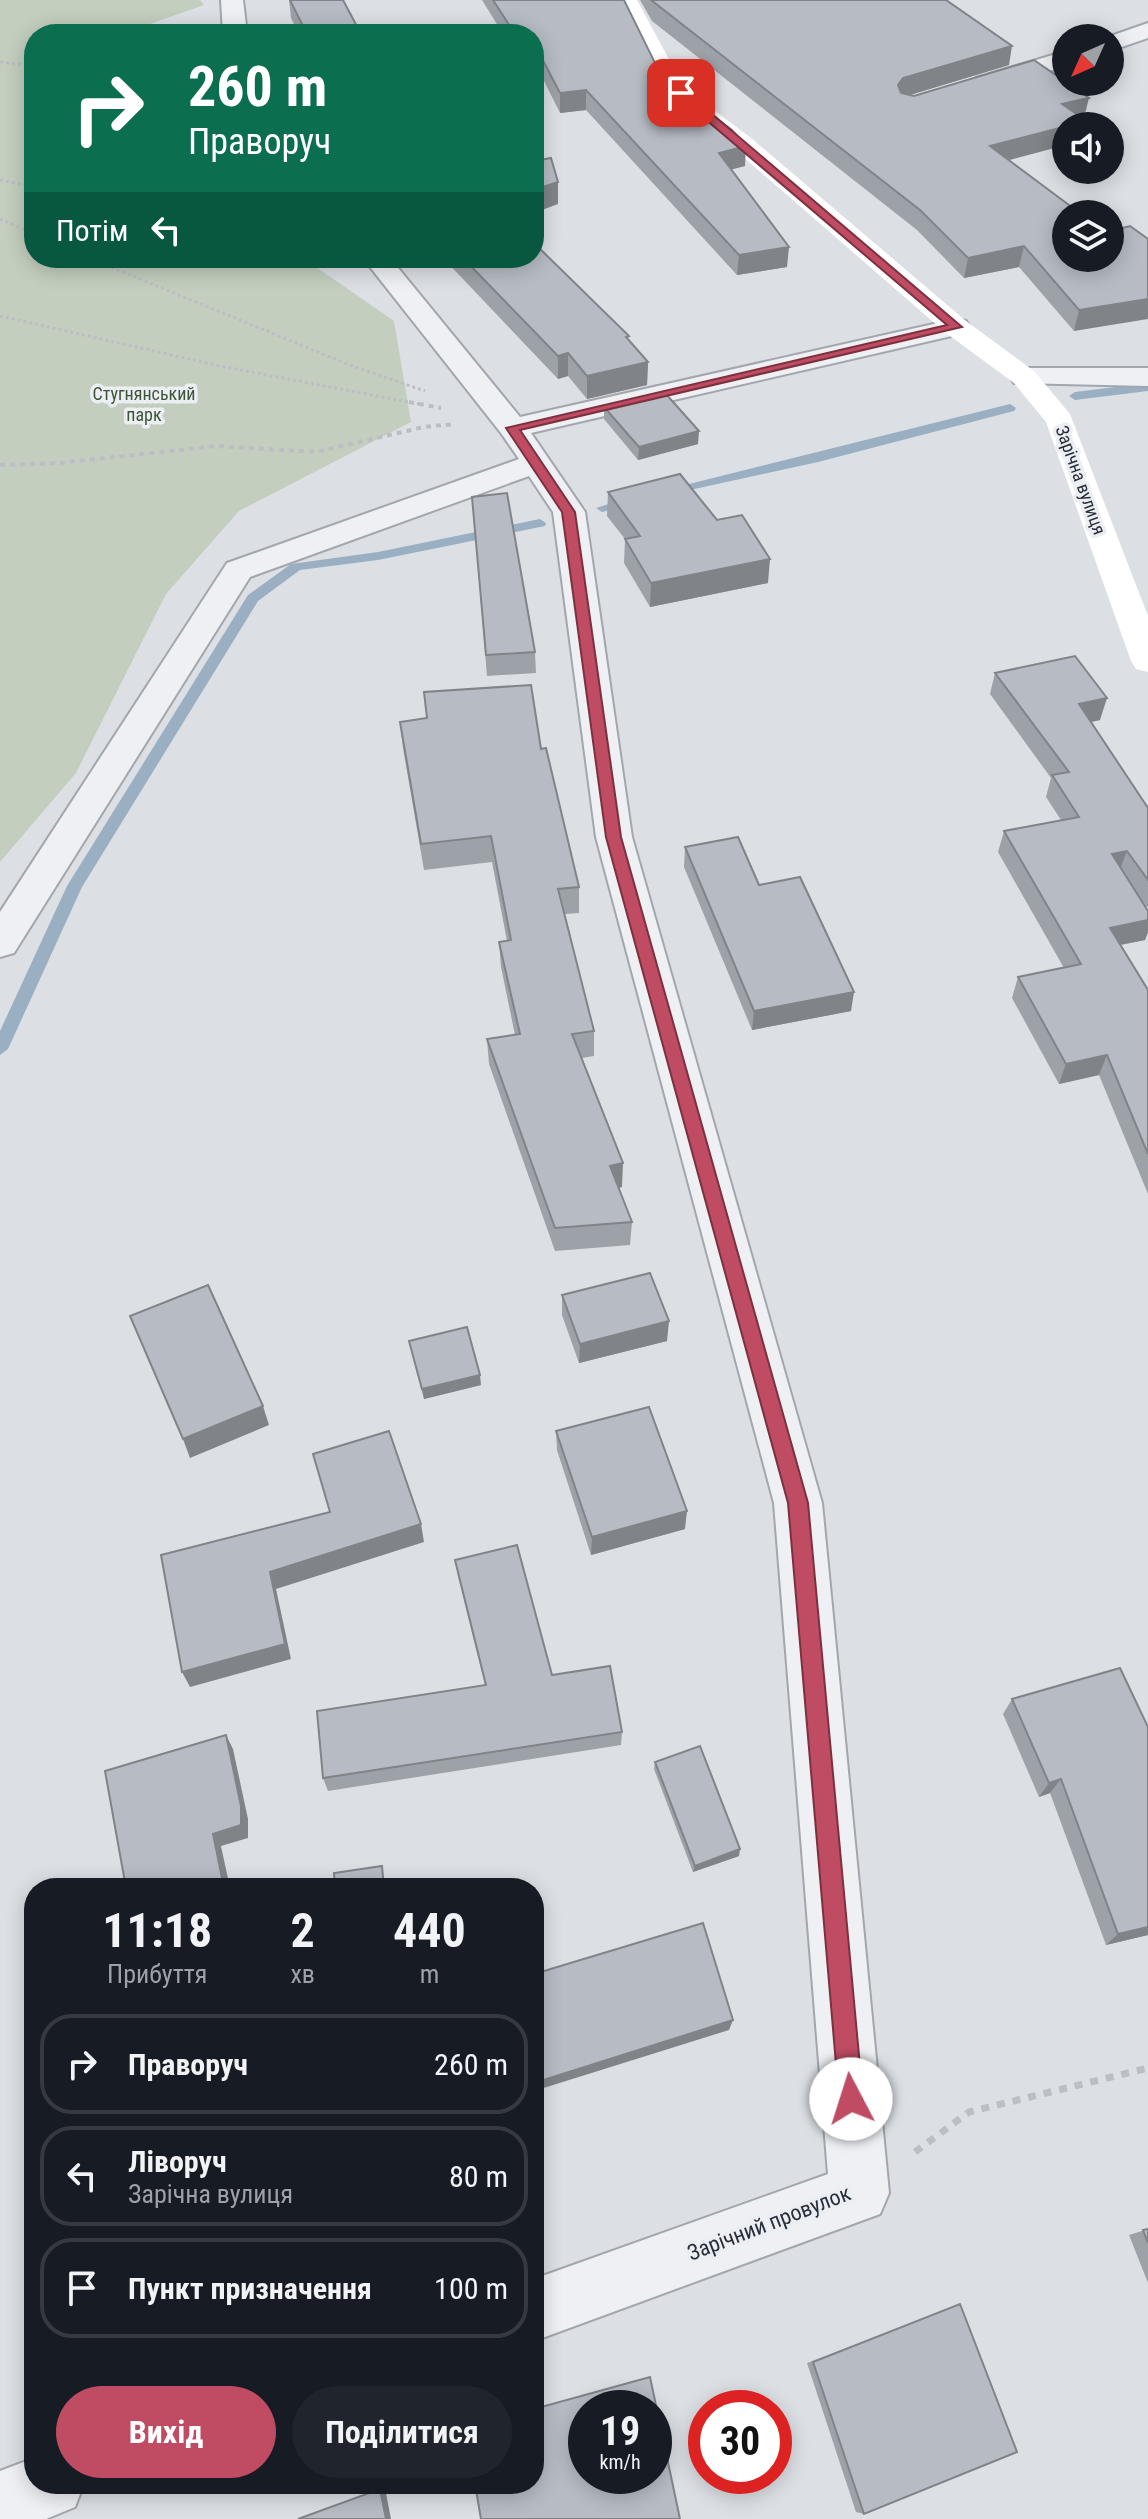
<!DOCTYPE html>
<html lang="uk">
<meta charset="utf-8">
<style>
body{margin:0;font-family:"Roboto Condensed",sans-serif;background:#20242c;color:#f1f3f6;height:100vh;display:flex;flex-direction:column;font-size:30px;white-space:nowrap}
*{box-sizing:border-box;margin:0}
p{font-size:26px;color:#9ea1a6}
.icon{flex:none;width:44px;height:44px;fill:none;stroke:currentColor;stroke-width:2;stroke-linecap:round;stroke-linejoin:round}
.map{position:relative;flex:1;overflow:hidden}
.panel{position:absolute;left:24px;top:1878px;width:520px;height:616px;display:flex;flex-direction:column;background:#171b24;border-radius:32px;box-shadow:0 4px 20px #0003}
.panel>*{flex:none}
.top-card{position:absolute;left:24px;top:24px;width:520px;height:244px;border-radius:32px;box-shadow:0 4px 20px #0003;background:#0b6e4f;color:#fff;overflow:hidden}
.needle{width:52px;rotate:225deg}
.controls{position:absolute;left:1052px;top:24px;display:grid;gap:16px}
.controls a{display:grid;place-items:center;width:72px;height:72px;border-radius:50%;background:#171b24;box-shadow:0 4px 20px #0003;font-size:40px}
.speed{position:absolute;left:568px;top:2390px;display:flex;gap:16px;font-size:40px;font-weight:700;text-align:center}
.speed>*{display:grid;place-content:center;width:104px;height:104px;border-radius:50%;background:#171b24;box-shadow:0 4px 20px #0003;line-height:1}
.speed small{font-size:20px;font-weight:400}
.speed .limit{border:12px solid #d22;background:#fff;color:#111}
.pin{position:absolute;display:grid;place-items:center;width:68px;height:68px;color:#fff;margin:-34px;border-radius:16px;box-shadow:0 4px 12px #0006}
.me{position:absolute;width:88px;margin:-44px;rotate:355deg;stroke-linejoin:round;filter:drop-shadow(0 0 6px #0008)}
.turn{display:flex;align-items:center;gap:28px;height:168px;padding:0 32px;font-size:36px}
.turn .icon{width:104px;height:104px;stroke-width:2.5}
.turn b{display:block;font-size:56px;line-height:68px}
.then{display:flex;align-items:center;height:76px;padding:0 32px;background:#0003;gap:16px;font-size:30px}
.eta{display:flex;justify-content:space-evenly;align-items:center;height:136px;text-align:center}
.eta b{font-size:48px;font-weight:700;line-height:56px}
.action{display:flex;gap:16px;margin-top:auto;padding:16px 32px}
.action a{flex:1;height:92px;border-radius:48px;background:#bf4c63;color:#fff;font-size:32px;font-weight:700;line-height:92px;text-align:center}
.action a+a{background:#20242c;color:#f1f3f6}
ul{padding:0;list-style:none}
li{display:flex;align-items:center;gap:24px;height:100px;margin:0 16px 12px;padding:0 16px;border:4px solid #363941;border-radius:32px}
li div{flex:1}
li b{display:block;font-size:30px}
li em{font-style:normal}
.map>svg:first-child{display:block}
</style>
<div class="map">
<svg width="1148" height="2519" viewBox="0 0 1148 2519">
<rect width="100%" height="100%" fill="#dce0e5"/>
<path fill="#c3cebe" d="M 0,0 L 200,0 L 204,5 L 130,31 L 129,34 L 34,34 L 34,258 L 303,258 L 394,321 L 411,422 L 239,511 L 166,594 L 76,773 L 0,862 Z"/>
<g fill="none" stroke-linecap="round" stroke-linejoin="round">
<g fill="#9aafc2" fill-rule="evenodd">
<path d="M 1148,383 L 1148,391 L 1075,400 L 1069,396 L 1075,392 Z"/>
<path d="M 1010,404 L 1016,408 L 1014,411 L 818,462 L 667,495 L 661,491 Z"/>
<path d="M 631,497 L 635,498 L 635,504 L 602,512 L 596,508 Z"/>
<path d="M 540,519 L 546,523 L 545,526 L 378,560 L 300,570 L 258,601 L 82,887 L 8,1049 L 0,1055 L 0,1031 L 67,886 L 248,595 L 291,564 L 378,552 Z"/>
</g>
<g stroke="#a2a7ae" stroke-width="4">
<g id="street">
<path d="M 221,0 L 243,0 L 247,34 L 223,34 Z"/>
<path d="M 1148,23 L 1148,38 L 1110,51 L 1110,38 L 1105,38 Z"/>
<path d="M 1066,51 L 1066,66 L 984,90 L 976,88 L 972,83 L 976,78 Z"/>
<path d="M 363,258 L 390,258 L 520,417 L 956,319 L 966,321 L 970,327 L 966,333 L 956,335 L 531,433 L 585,512 L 632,837 L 822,1503 L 889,2193 L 880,2214 L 534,2341 L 534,2279 L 828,2174 L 774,1503 L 596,837 L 553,512 L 529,476 L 250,577 L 14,953 L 0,957 L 0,912 L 227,563 L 519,459 L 501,433 Z"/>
<path d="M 1024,368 L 1148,368 L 1148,386 L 1014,383 L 1010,377 L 1014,371 Z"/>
<path d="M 34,2458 L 34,2484 L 84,2484 L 75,2507 L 46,2519 L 0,2519 L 0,2471 Z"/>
</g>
</g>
<g stroke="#bbbec3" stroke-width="3" stroke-dasharray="3 3" stroke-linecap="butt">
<path d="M 0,62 L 34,66"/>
<path d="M 0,180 L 34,187"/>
<path d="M 0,219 L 34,234"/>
<path d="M 89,258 L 347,364 L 425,391"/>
<path d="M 0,316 L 220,366 L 419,404"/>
</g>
<g stroke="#bbbec3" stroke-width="4" stroke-dasharray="5 5" stroke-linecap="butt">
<path d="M 409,402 L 441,408"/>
<path d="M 0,465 L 59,463 L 217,446 L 316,452 L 424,427 L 455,424"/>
</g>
<path stroke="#bbbec3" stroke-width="7" stroke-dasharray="8 8" stroke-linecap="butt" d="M 915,2152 L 969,2112 L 1148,2068"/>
<use href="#street" fill="#eef0f3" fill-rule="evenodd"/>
<path fill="#fff" fill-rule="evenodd" d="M 615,0 L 637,0 L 678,76 L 703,102 L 751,138 L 966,321 L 1034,371 L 1070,414 L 1148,616 L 1148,672 L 1136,669 L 1131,661 L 1046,422 L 1014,383 L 946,333 L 733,148 L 685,112 L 656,79 Z"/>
</g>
<g fill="#9da2a9">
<path d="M 289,0 L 343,0 L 361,34 L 299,34 L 291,18 Z"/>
<path d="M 482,0 L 624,0 L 654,61 L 745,166 L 732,169 L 787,267 L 737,275 L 586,110 L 560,113 L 539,71 L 534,71 L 534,34 L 503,34 Z"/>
<path d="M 640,0 L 842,0 L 1009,65 L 910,95 L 1084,118 L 1009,160 L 1110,258 L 1074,331 L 1019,267 L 964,278 L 917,230 L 652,21 Z"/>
<path d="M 443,258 L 534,258 L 629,341 L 648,362 L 647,385 L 587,399 L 568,376 L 558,379 Z"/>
<path d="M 604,407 L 698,444 L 638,460 L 604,419 Z"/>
<path d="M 608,492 L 717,520 L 768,583 L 650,607 L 624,563 L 625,539 L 607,516 Z"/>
<path d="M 472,497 L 535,652 L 536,673 L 487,676 Z"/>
<path d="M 995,673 L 1100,720 L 1091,722 L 1148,808 L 1148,906 L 1146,908 L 1148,911 L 1148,932 L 1145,940 L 1121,945 L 1148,990 L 1148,1194 L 1099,1075 L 1059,1084 L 1012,998 L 1018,977 L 1064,968 L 998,852 L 1004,831 L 1061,820 L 1046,797 L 1051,778 L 990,694 Z"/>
<path d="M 400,722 L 541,749 L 579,887 L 579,913 L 565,914 L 594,1031 L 594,1056 L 582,1058 L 622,1187 L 618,1188 L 632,1222 L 630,1245 L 555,1251 L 489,1064 L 487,1039 L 515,1035 L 501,967 L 499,942 L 507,941 L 492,862 L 424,870 L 403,748 Z"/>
<path d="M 685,847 L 759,885 L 851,1011 L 752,1030 L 684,867 Z"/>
<path d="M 562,1295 L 667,1341 L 579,1363 L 562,1315 Z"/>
<path d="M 409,1341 L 481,1385 L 424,1399 Z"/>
<path d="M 556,1431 L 685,1529 L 591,1555 L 557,1450 Z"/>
<path d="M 455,1560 L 552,1675 L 622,1732 L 621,1745 L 328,1791 L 323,1778 L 485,1685 L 458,1576 Z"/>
<path d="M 1120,1668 L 1148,1935 L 1106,1945 L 1050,1793 L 1039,1797 L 1003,1714 L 1012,1699 Z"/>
<path d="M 655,1762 L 739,1856 L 693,1872 L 654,1769 Z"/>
<path d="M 1148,2229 L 1148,2283 L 1129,2235 Z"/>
<path d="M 960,2304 L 864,2514 L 856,2512 L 807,2363 Z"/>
</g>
<g fill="#808489">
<path d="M 1012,46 L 1009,65 L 900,98 L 898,85 L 903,78 Z"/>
<path d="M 538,51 L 539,71 L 534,71 L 534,52 Z"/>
<path d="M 586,90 L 586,110 L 560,113 L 560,93 Z"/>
<path d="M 1089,98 L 1084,118 L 1058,124 L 1062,104 Z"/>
<path d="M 1087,121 L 1086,126 L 1068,126 Z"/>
<path d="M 1066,127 L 1066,145 L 987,166 L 990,146 Z"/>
<path d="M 746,146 L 745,166 L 718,173 L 719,153 Z"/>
<path d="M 558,182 L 558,204 L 534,213 L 534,190 Z"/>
<path d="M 1024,246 L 1019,267 L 964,278 L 968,258 Z"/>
<path d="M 789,247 L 787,267 L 737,275 L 739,255 Z"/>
<path d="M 1148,299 L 1148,319 L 1074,331 L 1079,310 Z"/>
<path d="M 568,353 L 568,376 L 558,379 L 558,356 Z"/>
<path d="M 648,362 L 647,385 L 587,399 L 587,376 Z"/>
<path d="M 699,431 L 698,444 L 638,460 L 639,447 Z"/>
<path d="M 770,559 L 768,583 L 650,607 L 651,583 Z"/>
<path d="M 1107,698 L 1100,720 L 1073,726 L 1079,704 Z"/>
<path d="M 1127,851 L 1119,872 L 1112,854 Z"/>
<path d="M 1148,920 L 1148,932 L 1145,940 L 1103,948 L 1110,928 Z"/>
<path d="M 854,992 L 851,1011 L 752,1030 L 754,1011 Z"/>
<path d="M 1107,1055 L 1099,1075 L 1059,1084 L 1066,1064 Z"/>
<path d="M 623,1163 L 622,1187 L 609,1190 L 610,1166 Z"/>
<path d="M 669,1321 L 667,1341 L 579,1363 L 580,1344 Z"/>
<path d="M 480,1375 L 481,1385 L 424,1399 L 422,1389 Z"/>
<path d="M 263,1406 L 269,1425 L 190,1458 L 183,1439 Z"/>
<path d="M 687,1511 L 685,1529 L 591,1555 L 592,1537 Z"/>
<path d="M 421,1524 L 424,1542 L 276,1589 L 291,1659 L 190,1687 L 182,1672 L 270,1572 Z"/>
<path d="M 226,1735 L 233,1749 L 248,1819 L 248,1838 L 221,1846 L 230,1888 L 224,1888 L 213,1834 Z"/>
<path d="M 1061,1779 L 1050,1793 L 1039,1797 L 1049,1783 Z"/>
<path d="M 740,1849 L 739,1856 L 693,1872 L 695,1866 Z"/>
<path d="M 1148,1927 L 1148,1935 L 1106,1945 L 1118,1934 Z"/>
<path d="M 733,2020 L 729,2030 L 534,2091 L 534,2083 Z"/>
<path d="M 385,2488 L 391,2519 L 386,2519 L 380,2489 Z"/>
</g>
<g fill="#b7bcc4" stroke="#808489" stroke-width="2" fill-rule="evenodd">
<path d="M 290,0 L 343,0 L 361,34 L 307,34 Z"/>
<path d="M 493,0 L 624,0 L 654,61 L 684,94 L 732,130 L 746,146 L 719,153 L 789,247 L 739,255 L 586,90 L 560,93 L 538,51 L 534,52 L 534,34 L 515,34 Z"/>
<path d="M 651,0 L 946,0 L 1012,46 L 903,78 L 898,85 L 901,93 L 914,96 L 1034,60 L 1089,98 L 1062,104 L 1087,121 L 990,146 L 1081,214 L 1066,214 L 1066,258 L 1110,258 L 1110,231 L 1130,226 L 1148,239 L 1148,299 L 1079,310 L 1024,246 L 968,258 L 920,210 Z"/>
<path d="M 551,158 L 558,182 L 534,190 L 534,161 Z"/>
<path d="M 534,243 L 629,336 L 626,337 L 648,362 L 587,376 L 568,353 L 558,356 L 463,258 L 534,258 Z"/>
<path d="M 665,393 L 699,431 L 639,447 L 604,407 Z"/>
<path d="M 680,474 L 717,520 L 742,515 L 770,559 L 651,583 L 625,539 L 640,536 L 608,492 Z"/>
<path d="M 507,493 L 535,652 L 486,655 L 472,497 Z"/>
<path d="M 1075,656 L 1107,698 L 1079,704 L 1148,808 L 1148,880 L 1127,851 L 1112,854 L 1148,911 L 1148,920 L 1110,928 L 1148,990 L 1148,1154 L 1107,1055 L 1066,1064 L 1018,977 L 1081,964 L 1004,831 L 1079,817 L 1052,775 L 1069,772 L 995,673 Z"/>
<path d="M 531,685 L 541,749 L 546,748 L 579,887 L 558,889 L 594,1031 L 572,1034 L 623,1163 L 610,1166 L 632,1222 L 555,1228 L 487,1039 L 520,1034 L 499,942 L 511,940 L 491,836 L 421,844 L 400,722 L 427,718 L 424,692 Z"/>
<path d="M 738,837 L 759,885 L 800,877 L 854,992 L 754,1011 L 685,847 Z"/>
<path d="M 650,1273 L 669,1321 L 580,1344 L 562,1295 Z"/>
<path d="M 208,1285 L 263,1406 L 183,1439 L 130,1316 Z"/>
<path d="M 467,1327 L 480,1375 L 422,1389 L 409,1341 Z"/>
<path d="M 649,1407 L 687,1511 L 592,1537 L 556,1431 Z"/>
<path d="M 389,1431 L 421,1524 L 270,1572 L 285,1644 L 182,1672 L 161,1555 L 330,1512 L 313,1454 Z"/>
<path d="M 517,1545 L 552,1675 L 610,1666 L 622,1732 L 323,1778 L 317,1711 L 486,1685 L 455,1560 Z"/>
<path d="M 1120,1668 L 1148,1727 L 1148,1927 L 1118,1934 L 1061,1779 L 1049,1783 L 1012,1699 Z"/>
<path d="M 226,1735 L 241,1806 L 241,1825 L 213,1834 L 224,1888 L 126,1888 L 105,1771 Z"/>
<path d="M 700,1746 L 740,1849 L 695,1866 L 655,1762 Z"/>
<path d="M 382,1866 L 384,1888 L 335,1888 L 334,1873 Z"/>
<path d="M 703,1923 L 733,2020 L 534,2083 L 534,1974 Z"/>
<path d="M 1148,2229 L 1148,2243 L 1143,2230 Z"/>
<path d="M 960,2304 L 1017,2452 L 864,2514 L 813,2362 Z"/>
<path d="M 650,2377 L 680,2519 L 481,2519 L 475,2484 L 534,2484 L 534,2409 ZM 586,2408 L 654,2408 L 654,2476 L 586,2476 Z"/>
<path d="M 380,2489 L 386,2519 L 298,2519 Z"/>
</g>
<path fill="#bf4c63" stroke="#7c3140" stroke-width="2" d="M 677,91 L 685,91 L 962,327 L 520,430 L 575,512 L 621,837 L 808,1503 L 863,2099 L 859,2107 L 851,2111 L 842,2107 L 839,2099 L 788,1503 L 606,837 L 562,512 L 506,428 L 947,325 L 677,95 Z"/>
<g text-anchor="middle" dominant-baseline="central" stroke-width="7" stroke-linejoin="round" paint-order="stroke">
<g font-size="18" fill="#3d5436" stroke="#ebeff3">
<text x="144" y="393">Стугнянський<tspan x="144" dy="21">парк</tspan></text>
</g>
<g font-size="18" fill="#282f39" stroke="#ebeff3">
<text transform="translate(1081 480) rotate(70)">Зарічна вулиця</text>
</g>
<g font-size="22" fill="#282f39" stroke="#ebeff3">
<text transform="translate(769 2223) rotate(-21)">Зарічний провулок</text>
</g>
</g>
</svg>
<div class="controls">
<a><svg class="needle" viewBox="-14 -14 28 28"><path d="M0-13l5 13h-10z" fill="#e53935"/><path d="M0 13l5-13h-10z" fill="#9ea1a6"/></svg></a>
<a><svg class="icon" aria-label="sound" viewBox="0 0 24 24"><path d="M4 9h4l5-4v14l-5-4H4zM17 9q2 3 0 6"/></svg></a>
<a><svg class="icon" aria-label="layers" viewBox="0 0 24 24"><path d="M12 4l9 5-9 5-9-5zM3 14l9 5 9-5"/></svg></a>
</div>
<div class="speed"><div>19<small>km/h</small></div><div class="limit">30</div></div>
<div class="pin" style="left:681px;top:93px;background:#d93025"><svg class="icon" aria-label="arrive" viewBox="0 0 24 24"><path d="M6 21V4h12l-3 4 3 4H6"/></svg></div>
<svg class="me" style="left:851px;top:2099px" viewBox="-20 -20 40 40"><circle r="19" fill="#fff"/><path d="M0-13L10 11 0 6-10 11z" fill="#bf4c63"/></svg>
<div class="top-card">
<div class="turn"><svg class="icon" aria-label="right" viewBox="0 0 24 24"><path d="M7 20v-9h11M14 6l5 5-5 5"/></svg><div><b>260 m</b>Праворуч</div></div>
<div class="then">Потім<svg class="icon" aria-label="left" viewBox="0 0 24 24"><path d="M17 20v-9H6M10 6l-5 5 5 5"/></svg></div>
</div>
<section class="panel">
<div class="eta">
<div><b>11:18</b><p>Прибуття</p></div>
<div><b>2</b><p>хв</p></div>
<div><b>440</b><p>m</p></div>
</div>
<ul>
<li><svg class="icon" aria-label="right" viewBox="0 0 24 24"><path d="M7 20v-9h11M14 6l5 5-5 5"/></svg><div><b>Праворуч</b></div><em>260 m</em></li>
<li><svg class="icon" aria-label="left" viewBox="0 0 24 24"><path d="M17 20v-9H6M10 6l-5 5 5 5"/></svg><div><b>Ліворуч</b><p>Зарічна вулиця</p></div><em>80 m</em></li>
<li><svg class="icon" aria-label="arrive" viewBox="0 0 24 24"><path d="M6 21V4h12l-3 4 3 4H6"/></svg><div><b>Пункт призначення</b></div><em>100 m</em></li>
</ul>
<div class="action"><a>Вихід</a><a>Поділитися</a></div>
</section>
</div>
